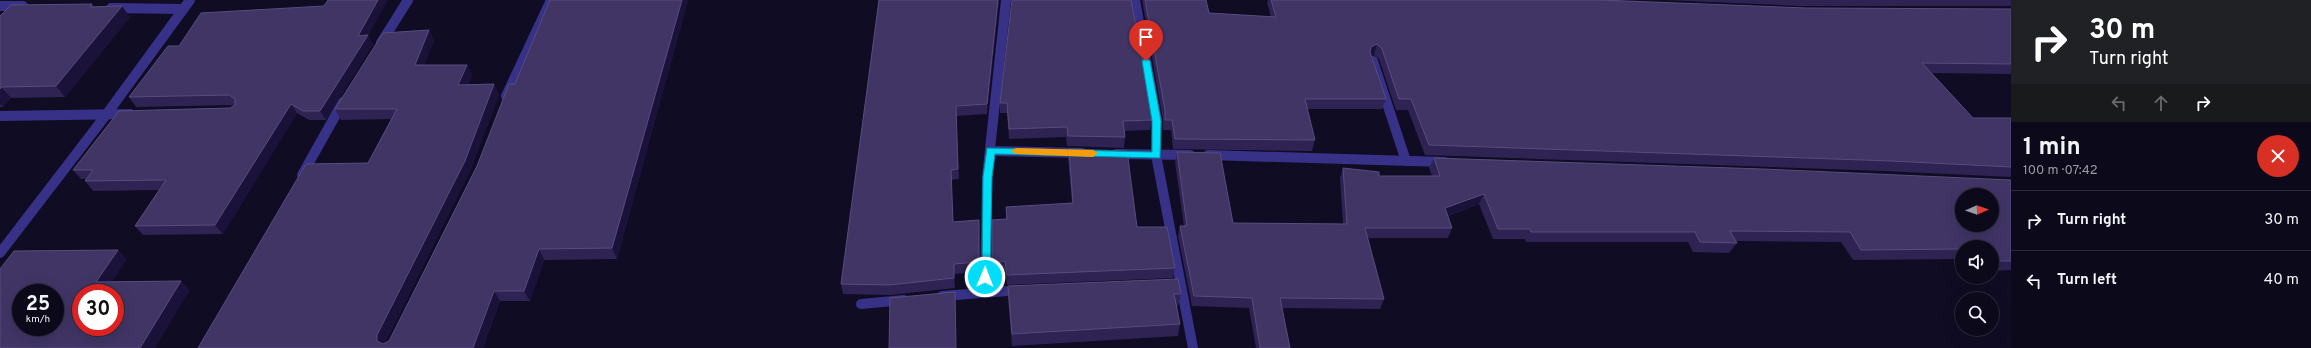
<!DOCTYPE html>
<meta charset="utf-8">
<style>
body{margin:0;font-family:Overpass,sans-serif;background:#1a1728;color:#f1f3f6;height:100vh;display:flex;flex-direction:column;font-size:15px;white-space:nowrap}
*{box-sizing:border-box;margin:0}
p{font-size:13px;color:#9a9aa3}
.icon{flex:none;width:22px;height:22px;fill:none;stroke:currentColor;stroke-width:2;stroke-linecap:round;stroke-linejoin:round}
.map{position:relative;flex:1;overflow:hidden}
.panel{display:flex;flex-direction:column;background:#0c091b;width:300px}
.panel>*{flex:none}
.hud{background:#202124;color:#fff;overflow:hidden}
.needle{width:26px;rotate:88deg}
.buttons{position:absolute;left:1955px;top:188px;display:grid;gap:8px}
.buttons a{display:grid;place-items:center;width:44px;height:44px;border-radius:50%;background:#0c091b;box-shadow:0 4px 16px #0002,0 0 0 1px #2c2a3a;font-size:20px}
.speed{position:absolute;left:12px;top:284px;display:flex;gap:8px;font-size:20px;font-weight:700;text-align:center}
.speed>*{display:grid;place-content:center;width:52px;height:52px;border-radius:50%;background:#0c091b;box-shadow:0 4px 16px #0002,0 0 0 1px #2c2a3a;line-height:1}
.speed small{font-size:10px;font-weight:400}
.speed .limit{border:6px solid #d22;background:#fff;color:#111}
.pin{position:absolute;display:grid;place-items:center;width:34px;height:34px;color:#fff;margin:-41px -17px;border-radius:50% 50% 50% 0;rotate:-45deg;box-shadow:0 0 4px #0007}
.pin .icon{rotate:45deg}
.me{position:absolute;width:44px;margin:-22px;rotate:1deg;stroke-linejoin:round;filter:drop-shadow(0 0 3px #0008)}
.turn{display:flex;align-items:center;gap:14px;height:84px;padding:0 12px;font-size:18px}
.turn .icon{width:52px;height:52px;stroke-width:2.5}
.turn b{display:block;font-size:28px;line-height:34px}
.lanes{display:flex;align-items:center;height:38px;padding:0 12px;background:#0003;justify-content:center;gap:20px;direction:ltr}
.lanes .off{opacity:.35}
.round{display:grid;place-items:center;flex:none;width:42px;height:42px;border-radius:21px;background:#1a1728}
.summary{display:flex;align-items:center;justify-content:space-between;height:68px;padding:0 12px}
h1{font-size:24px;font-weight:700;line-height:30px}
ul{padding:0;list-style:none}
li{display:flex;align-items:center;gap:12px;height:60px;padding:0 12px;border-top:1px solid #2c2a3a}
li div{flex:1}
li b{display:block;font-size:15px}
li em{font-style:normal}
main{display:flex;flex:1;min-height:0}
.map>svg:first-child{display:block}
</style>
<main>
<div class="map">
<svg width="2011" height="348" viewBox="0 0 2011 348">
<rect width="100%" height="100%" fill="#100c24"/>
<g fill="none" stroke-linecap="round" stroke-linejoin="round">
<g stroke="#373287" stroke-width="10">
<path d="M 1135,0 L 1157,121 L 1156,155 L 1193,348"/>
<path d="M 0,6 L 23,6"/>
<path d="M 111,8 L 183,9"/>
<path d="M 381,43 L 408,0"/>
<path d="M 1373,61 L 1406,161"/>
<path d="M 506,96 L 551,0"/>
<path d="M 0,116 L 130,114"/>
<path d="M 990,151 L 1082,153"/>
<path d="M 1116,154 L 1190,155"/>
<path d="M 1208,155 L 1445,162"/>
<path d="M 302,175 L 343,102"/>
<path d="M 0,253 L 106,115 L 190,0"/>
<path d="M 985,292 L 987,177 L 1006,0"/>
<path d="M 942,296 L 1022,290"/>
<path d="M 861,304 L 904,300"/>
</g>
</g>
<g fill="#2e2353">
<path d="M 550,0 L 688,0 L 617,259 L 544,260 L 530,301 L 500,301 L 483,348 L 198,348 L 368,163 L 391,119 L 341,120 L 335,109 L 429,30 L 434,41 L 424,65 L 467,65 L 472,75 L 468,85 L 494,84 L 499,95 L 470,171 L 385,343 L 389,341 L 477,166 L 515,84 Z"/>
<path d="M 879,0 L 999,0 L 987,114 L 956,116 L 959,179 L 951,180 L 953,222 L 979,220 L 980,230 L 979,272 L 954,274 L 955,288 L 890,295 L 843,294 L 841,284 Z"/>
<path d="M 1012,0 L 1152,120 L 1150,130 L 1125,131 L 1125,137 L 1124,148 L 1067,146 L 1066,137 L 1009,139 L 1007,113 L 1000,113 L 1000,103 Z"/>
<path d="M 1142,0 L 1206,0 L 1209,13 L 1271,17 L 1267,3 L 1268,0 L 1600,0 L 1806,8 L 2011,9 L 2011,74 L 1932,73 L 1973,118 L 2011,118 L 2011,177 L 1884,171 L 1425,155 L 1408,110 L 1396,110 L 1379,59 L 1374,55 L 1371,56 L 1386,99 L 1382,109 L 1307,109 L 1315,140 L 1312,151 L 1173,149 L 1171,130 L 1163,130 L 1163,120 Z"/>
<path d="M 1665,0 L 2011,0 L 2011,6 L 1800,6 Z"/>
<path d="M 92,4 L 94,7 L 130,17 L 65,97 L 11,98 L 3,107 L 0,107 L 0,16 Z"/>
<path d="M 368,36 L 373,44 L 326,120 L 309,120 L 297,113 L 223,234 L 143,235 L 135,226 L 159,190 L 93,191 L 85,181 L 86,179 L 81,179 L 73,170 L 230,108 L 235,105 L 136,107 L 129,97 L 179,46 Z"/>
<path d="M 1069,149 L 1175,268 L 1173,278 L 1007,285 L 1005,271 L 992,272 L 992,262 L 1006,219 L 1006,207 L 1072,203 L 1068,159 Z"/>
<path d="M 1177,152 L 1233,223 L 1343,224 L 1340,178 L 1343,168 L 1379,176 L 1432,176 L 1429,168 L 1434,158 L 2011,180 L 2011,270 L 1992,271 L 1992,247 L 1962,247 L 1962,259 L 1853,260 L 1841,242 L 1736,241 L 1737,243 L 1729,253 L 1693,252 L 1688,242 L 1526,242 L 1525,239 L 1493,239 L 1479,204 L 1448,216 L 1452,228 L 1448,238 L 1368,238 L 1384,299 L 1380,309 L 1282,308 L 1290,348 L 1256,348 L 1249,308 L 1192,306 L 1178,236 L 1180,226 L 1184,226 L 1175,162 Z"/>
<path d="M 1008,286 L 1181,294 L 1178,306 L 1176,306 L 1180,324 L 1178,336 L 1012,346 L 1008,298 Z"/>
</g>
<g fill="#1a1238">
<path d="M 378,0 L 388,0 L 368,36 L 373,44 L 326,120 L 320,111 L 358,36 Z"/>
<path d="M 682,0 L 688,0 L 617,259 L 612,248 Z"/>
<path d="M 998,0 L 999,0 L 987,114 L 987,104 Z"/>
<path d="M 122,6 L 130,17 L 65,97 L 56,86 Z"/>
<path d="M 429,30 L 434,41 L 420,75 L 415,65 Z"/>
<path d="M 1377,44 L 1374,55 L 1368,57 L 1371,47 Z"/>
<path d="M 467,65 L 472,75 L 463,95 L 458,85 Z"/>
<path d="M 494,84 L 499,95 L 470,171 L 384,345 L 377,341 L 377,335 Z"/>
<path d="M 1,87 L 11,98 L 3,107 L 0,104 L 0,89 Z"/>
<path d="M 291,104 L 297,113 L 223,234 L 215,225 Z"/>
<path d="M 1484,194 L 1479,204 L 1441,218 L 1445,208 Z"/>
<path d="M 979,220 L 980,230 L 979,272 Z"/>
<path d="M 539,249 L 544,260 L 530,301 L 524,291 Z"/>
<path d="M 118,250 L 127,259 L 106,291 L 96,282 Z"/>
<path d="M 181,281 L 190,290 L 155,348 L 140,348 Z"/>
<path d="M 494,291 L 500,301 L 483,348 L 473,348 Z"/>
</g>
<g fill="#403565" stroke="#574d7e" fill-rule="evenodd">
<path d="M 328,0 L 378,0 L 358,36 L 368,35 L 320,111 L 303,111 L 291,104 L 215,225 L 135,226 L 166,180 L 85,181 L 93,170 L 73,170 L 119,111 L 230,108 L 235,105 L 235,99 L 229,95 L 129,97 L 168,46 L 179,46 L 201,13 L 324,6 Z"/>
<path d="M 550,0 L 682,0 L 612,248 L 539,249 L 524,291 L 494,291 L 473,348 L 198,348 L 306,164 L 368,163 L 397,109 L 335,109 L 383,33 L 429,30 L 415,65 L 467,65 L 458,85 L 494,84 L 465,161 L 377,335 L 377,341 L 383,344 L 389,341 L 477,166 L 509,84 L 515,84 Z"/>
<path d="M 879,0 L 998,0 L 987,104 L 956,106 L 958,169 L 951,170 L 953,222 L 979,220 L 979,262 L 954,264 L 954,278 L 889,285 L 841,284 Z"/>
<path d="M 1012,0 L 1131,0 L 1152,111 L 1152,120 L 1123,121 L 1125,137 L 1068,136 L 1067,127 L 1009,129 L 1007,103 L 1000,103 Z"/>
<path d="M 1145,0 L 1206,0 L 1209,13 L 1276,17 L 1271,0 L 1600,0 L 1806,8 L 2011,9 L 2011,64 L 1922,63 L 1973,118 L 2011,118 L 2011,167 L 1892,161 L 1429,145 L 1411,99 L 1399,99 L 1382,49 L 1377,44 L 1371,47 L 1370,52 L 1386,99 L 1305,99 L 1315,140 L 1175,139 L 1172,120 L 1165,120 L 1165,110 Z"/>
<path d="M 92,4 L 90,7 L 122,6 L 56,86 L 1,87 L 0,89 L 0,16 L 11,5 Z"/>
<path d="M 1069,149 L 1127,151 L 1137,227 L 1167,227 L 1175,268 L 1007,275 L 1005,261 L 992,262 L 992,220 L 1007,219 L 1006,207 L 1073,203 Z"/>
<path d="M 1177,152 L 1220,153 L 1233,223 L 1347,224 L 1343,168 L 1379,172 L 1379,176 L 1440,176 L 1434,158 L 1763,169 L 2011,180 L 2011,261 L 1993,261 L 1992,259 L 1992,247 L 1962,247 L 1962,249 L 1861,250 L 1850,232 L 1730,231 L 1737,243 L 1700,242 L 1695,232 L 1531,232 L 1530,229 L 1498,229 L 1484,194 L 1445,208 L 1452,228 L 1365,228 L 1384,299 L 1280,298 L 1290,348 L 1260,348 L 1252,298 L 1194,296 L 1180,226 L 1187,226 ZM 1962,195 L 1992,195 L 1992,225 L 1962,225 Z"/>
<path d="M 118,250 L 96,282 L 181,281 L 140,348 L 0,348 L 0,269 L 14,251 ZM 21,293 L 55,293 L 55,327 L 21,327 ZM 81,293 L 115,293 L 115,327 L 81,327 Z"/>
<path d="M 1178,279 L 1181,294 L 1174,294 L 1180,324 L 1012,334 L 1008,286 Z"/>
<path d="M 955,292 L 956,348 L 889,348 L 890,298 Z"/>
</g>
<path fill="#00ddf9" stroke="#0090a2" d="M 1146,58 L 1150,61 L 1161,121 L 1160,158 L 995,154 L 992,177 L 990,277 L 985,281 L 982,280 L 983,177 L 987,148 L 1152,152 L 1152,121 L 1142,61 Z"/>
<path fill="#f59e0b" d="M 1016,148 L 1093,150 L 1098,153 L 1093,157 L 1016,154 L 1011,151 Z"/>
</svg>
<div class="buttons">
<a><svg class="needle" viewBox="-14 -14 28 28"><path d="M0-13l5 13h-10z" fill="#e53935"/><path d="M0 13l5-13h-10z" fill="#9a9aa3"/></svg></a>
<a><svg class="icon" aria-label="sound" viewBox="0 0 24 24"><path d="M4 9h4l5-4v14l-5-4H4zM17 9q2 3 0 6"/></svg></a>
<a><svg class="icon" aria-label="search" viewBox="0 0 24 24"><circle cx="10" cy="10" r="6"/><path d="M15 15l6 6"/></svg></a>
</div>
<div class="speed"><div>25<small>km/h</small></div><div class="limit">30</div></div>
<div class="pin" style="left:1146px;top:61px;background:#d93025"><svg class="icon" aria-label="arrive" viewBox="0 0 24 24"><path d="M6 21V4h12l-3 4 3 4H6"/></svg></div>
<svg class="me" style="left:985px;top:277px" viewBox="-20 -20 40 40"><circle r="17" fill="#00ddf9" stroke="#fff" stroke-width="3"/><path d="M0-11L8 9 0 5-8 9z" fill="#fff"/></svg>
</div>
<section class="panel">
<div class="hud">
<div class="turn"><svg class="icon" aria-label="right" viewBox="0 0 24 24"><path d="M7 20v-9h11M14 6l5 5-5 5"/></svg><div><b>30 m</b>Turn right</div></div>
<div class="lanes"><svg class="icon off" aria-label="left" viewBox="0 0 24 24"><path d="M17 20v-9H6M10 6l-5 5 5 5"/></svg><svg class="icon off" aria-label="ahead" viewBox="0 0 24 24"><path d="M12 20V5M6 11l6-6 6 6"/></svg><svg class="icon" aria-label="right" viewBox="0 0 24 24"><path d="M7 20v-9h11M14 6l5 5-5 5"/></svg></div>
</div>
<div class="summary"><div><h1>1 min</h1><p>100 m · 07:42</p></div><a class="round" style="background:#d93025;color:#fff"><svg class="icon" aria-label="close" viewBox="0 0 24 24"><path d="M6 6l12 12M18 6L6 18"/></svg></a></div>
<ul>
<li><svg class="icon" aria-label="right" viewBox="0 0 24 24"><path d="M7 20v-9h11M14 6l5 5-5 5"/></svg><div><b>Turn right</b></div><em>30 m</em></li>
<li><svg class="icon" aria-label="left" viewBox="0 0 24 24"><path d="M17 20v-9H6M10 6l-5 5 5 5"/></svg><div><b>Turn left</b></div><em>40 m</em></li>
</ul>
</section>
</main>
